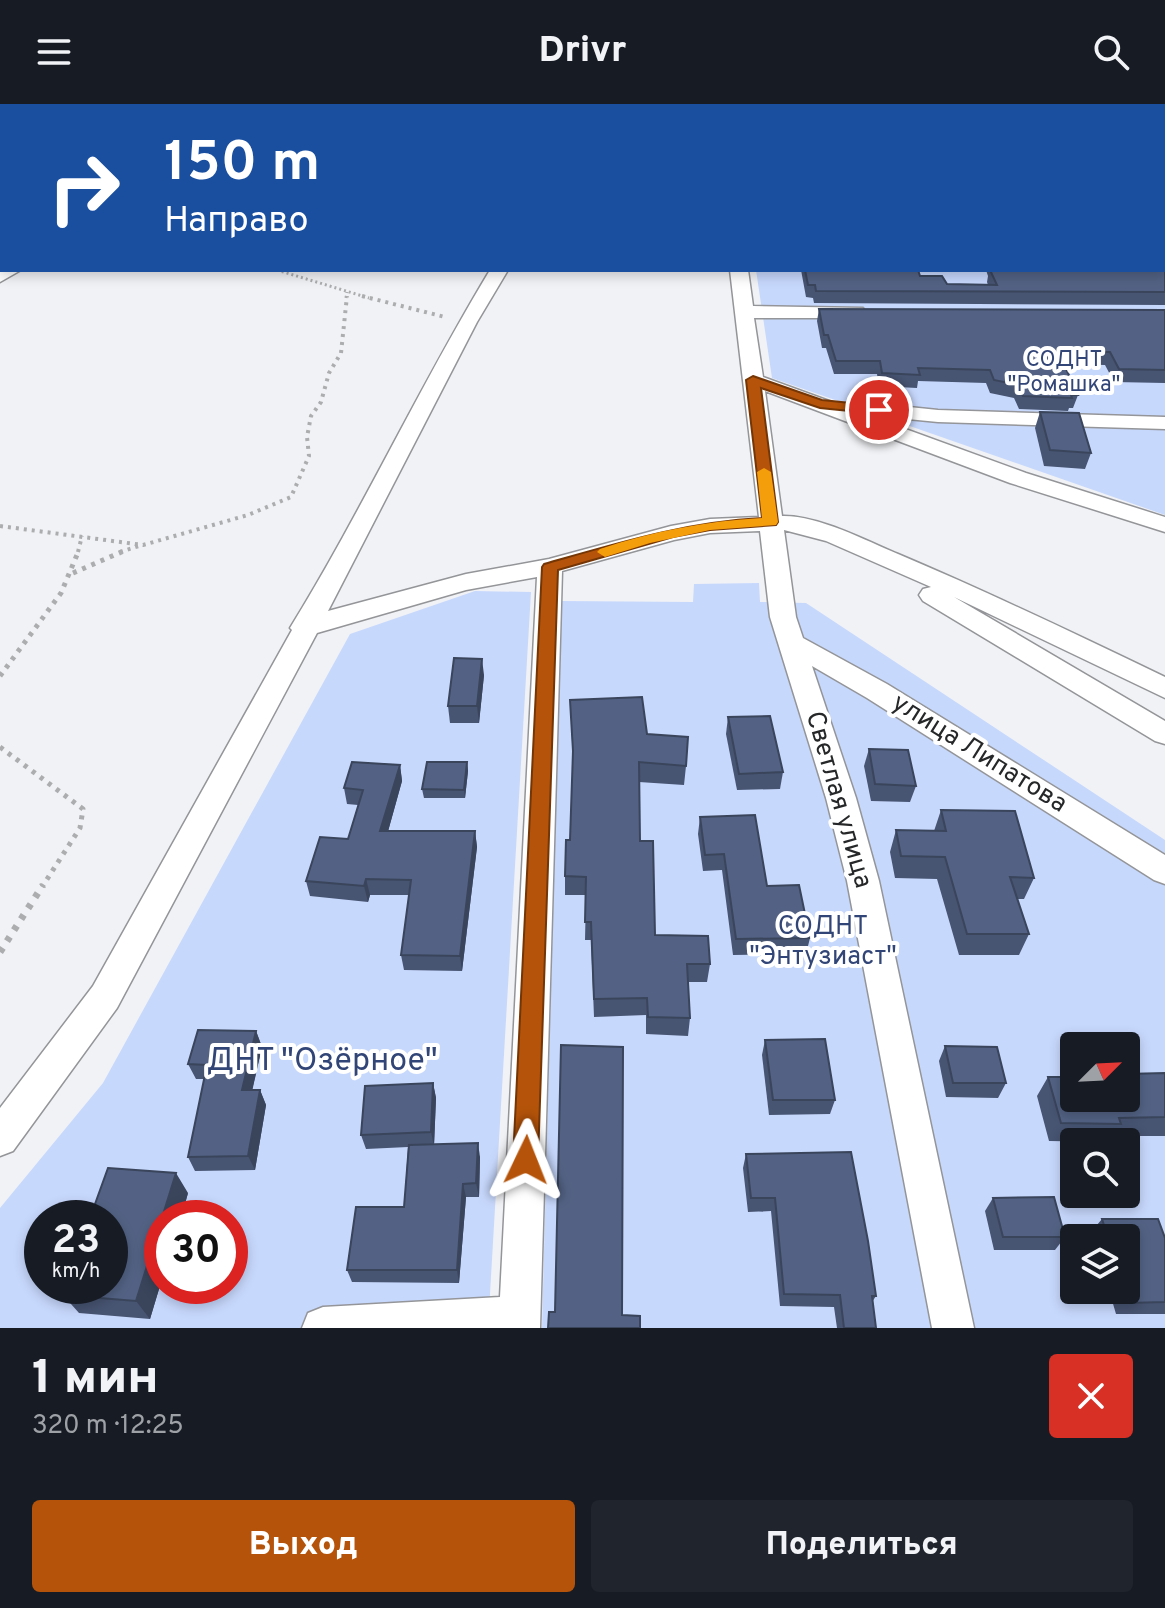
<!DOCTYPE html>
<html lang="ru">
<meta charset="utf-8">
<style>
body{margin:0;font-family:Overpass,sans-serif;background:#20242c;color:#f1f3f6;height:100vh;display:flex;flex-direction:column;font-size:30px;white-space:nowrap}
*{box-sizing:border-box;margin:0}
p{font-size:26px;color:#9ea1a6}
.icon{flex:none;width:44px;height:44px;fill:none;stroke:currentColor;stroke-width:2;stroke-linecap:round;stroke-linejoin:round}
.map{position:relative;height:1224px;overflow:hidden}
.side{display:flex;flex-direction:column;background:#171b24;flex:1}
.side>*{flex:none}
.guide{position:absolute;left:0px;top:0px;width:1166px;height:168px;box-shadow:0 4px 12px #0003;background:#1a4fa0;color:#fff;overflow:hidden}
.needle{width:52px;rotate:66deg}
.fabs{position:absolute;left:1060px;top:928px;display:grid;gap:16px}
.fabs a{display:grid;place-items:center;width:80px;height:80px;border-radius:8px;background:#171b24;box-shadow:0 4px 12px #0003;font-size:40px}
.speed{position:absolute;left:24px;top:1096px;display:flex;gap:16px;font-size:40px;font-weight:700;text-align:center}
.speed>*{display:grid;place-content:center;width:104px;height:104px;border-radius:50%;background:#171b24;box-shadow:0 4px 12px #0003;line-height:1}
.speed small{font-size:20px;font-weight:400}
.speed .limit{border:12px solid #d22;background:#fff;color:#111}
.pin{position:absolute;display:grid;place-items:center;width:68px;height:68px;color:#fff;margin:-34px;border:4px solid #fff;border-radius:50%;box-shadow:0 2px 8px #0007}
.me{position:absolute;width:88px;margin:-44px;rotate:2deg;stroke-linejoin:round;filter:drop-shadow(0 0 6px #0008)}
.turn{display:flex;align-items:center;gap:28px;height:168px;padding:0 32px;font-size:36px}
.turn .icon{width:104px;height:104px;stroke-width:2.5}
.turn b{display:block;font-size:56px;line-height:68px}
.round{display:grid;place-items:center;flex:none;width:84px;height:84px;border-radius:8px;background:#20242c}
.head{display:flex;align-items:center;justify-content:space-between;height:136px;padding:0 32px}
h1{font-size:48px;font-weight:800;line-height:60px}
.button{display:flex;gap:16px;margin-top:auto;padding:16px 32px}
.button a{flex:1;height:92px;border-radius:8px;background:#b45309;color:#fff;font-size:32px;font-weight:800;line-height:92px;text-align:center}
.button a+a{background:#20242c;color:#f1f3f6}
header{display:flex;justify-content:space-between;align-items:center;height:104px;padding:0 32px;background:#171b24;font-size:36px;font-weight:800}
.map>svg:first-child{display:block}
</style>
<header><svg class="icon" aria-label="menu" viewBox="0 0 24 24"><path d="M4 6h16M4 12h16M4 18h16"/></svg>Drivr<svg class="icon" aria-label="search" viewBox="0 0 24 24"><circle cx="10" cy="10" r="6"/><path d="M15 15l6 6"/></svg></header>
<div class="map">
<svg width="1165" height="1224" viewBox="0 0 1165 1224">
<rect width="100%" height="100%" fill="#f1f2f5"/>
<g fill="#c7d8fd" fill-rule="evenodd">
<path d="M 1165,111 L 1165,411 L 772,274 L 756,166 L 1164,166 Z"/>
<path d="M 759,479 L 760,498 L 806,499 L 1165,736 L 1165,1224 L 542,1224 L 561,497 L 693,498 L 694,480 ZM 1074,942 L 1126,942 L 1126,994 L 1074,994 ZM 1074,1038 L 1126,1038 L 1126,1090 L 1074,1090 ZM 1074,1134 L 1126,1134 L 1126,1186 L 1074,1186 Z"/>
<path d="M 475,487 L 531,488 L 488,1224 L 0,1224 L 0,1104 L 103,979 L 350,530 ZM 42,1114 L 110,1114 L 110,1182 L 42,1182 ZM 162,1114 L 230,1114 L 230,1182 L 162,1182 Z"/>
</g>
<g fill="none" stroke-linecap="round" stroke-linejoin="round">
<g stroke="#949598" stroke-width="3">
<g id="street">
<path d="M 467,0 L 482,0 L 466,2 Z"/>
<path d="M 598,0 L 612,0 L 597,2 Z"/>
<path d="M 700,0 L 714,0 L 715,2 L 701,2 Z"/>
<rect x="1164" y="116" width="1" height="10"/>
<path d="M 0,166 L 2,164 L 21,166 L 0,178 Z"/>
<path d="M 490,166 L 508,166 L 477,218 L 328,507 L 466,470 L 549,455 L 671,422 L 710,415 L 759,413 L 730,166 L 748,166 L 753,202 L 863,204 L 865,208 L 856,214 L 754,214 L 763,273 L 851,305 L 854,300 L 861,298 L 938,306 L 1165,313 L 1165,325 L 938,318 L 867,311 L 1026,369 L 1165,413 L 1165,428 L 1010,379 L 765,287 L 782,412 C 817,411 865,436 898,450 C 988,488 1076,530 1165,573 L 1165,594 L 954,493 L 1165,617 L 1165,640 L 1155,637 L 923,497 L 919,491 L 923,485 L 931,483 L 826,437 L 784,426 L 796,513 L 803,534 L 887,580 L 1165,751 L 1165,780 L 1154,776 L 867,594 L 812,562 L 856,694 L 879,777 L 974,1224 L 932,1224 L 847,777 L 826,694 L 770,513 L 760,427 L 710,429 L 674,436 L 562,467 L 540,1224 L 302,1224 L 308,1209 L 323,1203 L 500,1193 L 537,473 L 466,486 L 317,529 L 117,904 L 13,1047 L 0,1052 L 0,1004 L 93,882 L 292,526 L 290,524 C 361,409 419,283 490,166 Z"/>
</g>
</g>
<g stroke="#acadaf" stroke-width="3" stroke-dasharray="2 3" stroke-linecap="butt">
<path d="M 277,166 L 369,194"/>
<path d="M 346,194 L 347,188"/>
</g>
<g stroke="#acadaf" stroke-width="4" stroke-dasharray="3 5" stroke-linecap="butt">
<path d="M 362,192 L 445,213"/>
<path d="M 0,422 L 143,441 L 248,411 L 291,393 L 309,352 L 307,333 L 311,312 L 321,298 L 329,269 L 341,249 L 347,192"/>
<path d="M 78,448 L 82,432"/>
<path d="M 120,448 L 142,441"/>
</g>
<g stroke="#acadaf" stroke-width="5" stroke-dasharray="4 6" stroke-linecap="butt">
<path d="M 73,469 L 126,446"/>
<path d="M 0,572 L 61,489 L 79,446"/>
<path d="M 0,643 L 83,705 L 80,724 L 42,783"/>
</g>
<path stroke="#acadaf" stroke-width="7" stroke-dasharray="5 8" stroke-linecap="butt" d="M 0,848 L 43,781"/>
<use href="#street" fill="#fff" fill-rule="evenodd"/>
</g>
<g fill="#475472">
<path d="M 1165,129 L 1165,201 L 814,199 L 813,194 L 806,193 L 801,166 L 918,166 L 920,172 L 947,180 L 988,181 L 987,178 L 988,172 L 986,166 L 1164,166 Z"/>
<path d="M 819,205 L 1165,206 L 1165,279 L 1114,278 L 1105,261 L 1064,260 L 1078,291 L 1073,304 L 1069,304 L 1068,307 L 1019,305 L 1014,294 L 990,289 L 986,279 L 918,277 L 917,284 L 879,282 L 877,270 L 834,270 L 826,244 L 822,244 L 817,217 Z"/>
<path d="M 1040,308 L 1091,349 L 1085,365 L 1044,362 L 1035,324 Z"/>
<path d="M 484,571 L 479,619 L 450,619 L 448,602 Z"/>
<path d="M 570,596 L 647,630 L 686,662 L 684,681 L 639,678 L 640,737 L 655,831 L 710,860 L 707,878 L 688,878 L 690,914 L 688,932 L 646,930 L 646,911 L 594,913 L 591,836 L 585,836 L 586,791 L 565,791 L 565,772 L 570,736 L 573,658 Z"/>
<path d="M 728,613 L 783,668 L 780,685 L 737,686 L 726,630 Z"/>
<path d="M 869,645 L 916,682 L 910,698 L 871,697 L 864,662 Z"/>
<path d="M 467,658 L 468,667 L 465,694 L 424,694 L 422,685 Z"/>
<path d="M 400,661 L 402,677 L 388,727 L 475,727 L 477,743 L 462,867 L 404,866 L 401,851 L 409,791 L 370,791 L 368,798 L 310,792 L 306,777 L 348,735 L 358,701 L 347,700 L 344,684 Z"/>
<path d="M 941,706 L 1034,774 L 1024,795 L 1017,795 L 1029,830 L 1019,851 L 959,851 L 937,775 L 895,774 L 890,748 L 896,726 L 934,727 Z"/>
<path d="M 700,713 L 767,782 L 810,834 L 806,850 L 733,851 L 722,766 L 703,767 L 698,730 Z"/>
<path d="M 256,927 L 262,943 L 252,986 L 260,986 L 266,1001 L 255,1066 L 195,1067 L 188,1053 L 204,975 L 196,975 L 188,960 Z"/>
<path d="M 765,936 L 835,996 L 830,1010 L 769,1011 L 762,951 Z"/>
<path d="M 945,942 L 1006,979 L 998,994 L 946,993 L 939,957 Z"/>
<path d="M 1165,969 L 1165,1032 L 1112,1032 L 1108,1038 L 1049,1037 L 1037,992 L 1048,973 L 1074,994 Z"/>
<path d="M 433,979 L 436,994 L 434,1041 L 480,1053 L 479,1093 L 466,1093 L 459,1179 L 352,1178 L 347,1166 L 404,1103 L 408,1043 L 366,1045 L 361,1031 Z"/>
<path d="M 746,1050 L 876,1192 L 872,1198 L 876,1224 L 837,1224 L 834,1203 L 780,1202 L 771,1107 L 748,1108 L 743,1064 Z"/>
<path d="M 188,1089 L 181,1114 L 162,1114 L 162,1175 L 150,1215 L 79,1209 L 63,1191 Z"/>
<path d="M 993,1094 L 1065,1133 L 1055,1146 L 994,1146 L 985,1107 Z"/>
<path d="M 1102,1115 L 1165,1134 L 1165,1210 L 1116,1210 L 1109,1186 L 1126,1186 L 1126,1134 L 1093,1134 L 1091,1128 Z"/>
</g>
<g fill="#3a455c">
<path d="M 482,555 L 484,571 L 479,619 L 477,602 Z"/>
<path d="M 467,658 L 468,667 L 465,694 L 464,686 Z"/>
<path d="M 400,661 L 402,677 L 384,742 L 380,727 Z"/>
<path d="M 475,727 L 477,743 L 462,867 L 460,852 Z"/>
<path d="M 366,775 L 370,791 L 368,798 L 364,782 Z"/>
<path d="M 256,927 L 262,943 L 249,1001 L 242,986 Z"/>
<path d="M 433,979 L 436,994 L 434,1042 L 431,1028 Z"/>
<path d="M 260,986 L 266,1001 L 255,1066 L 248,1052 Z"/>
<path d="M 478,1039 L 480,1053 L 479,1093 L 476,1079 Z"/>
<path d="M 176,1069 L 188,1089 L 181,1114 L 162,1114 L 162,1175 L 150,1215 L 136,1197 Z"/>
<path d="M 463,1080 L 466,1093 L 459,1179 L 457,1166 Z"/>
</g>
<g fill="#536284" stroke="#3a455c" stroke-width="2">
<path d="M 1164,129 L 1165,129 L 1165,188 L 816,187 L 815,181 L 808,181 L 805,166 L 918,166 L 920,172 L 942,172 L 947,180 L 997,181 L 990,166 L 1164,166 Z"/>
<path d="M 819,205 L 1165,206 L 1165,266 L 1119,265 L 1110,248 L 1058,247 L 1078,291 L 1071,291 L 1072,294 L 1023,292 L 1018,281 L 994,276 L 990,266 L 918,264 L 920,271 L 882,269 L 880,257 L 836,257 L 828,231 L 824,231 Z"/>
<path d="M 1040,308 L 1079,309 L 1091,349 L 1050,346 Z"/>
<path d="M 454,554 L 482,555 L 477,602 L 448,602 Z"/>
<path d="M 642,593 L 647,630 L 688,633 L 686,662 L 639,658 L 640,737 L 653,737 L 655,831 L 708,832 L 710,860 L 687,860 L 690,914 L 648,913 L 647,894 L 594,895 L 591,818 L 585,818 L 586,773 L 565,772 L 566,736 L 570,736 L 573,647 L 570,596 Z"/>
<path d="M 770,612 L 783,668 L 739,670 L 728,613 Z"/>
<path d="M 869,645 L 908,646 L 916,682 L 875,680 Z"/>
<path d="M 352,658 L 400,661 L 380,727 L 475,727 L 460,852 L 401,851 L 411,776 L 366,775 L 364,782 L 306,777 L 320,733 L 348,735 L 363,686 L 344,684 Z"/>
<path d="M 427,658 L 467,658 L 464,686 L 422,685 Z"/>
<path d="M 941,706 L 1015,707 L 1034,774 L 1010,773 L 1029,830 L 967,830 L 945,753 L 901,752 L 896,726 L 946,727 Z"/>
<path d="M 755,711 L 767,782 L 799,781 L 810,834 L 736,835 L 724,750 L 705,751 L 700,713 Z"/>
<path d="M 198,926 L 256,927 L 242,986 L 260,986 L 248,1052 L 188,1053 L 207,961 L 188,960 Z"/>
<path d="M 825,935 L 835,996 L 773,996 L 765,936 Z"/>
<path d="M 561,941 L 623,943 L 622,1211 L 640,1212 L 640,1224 L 548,1224 L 549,1208 L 555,1208 Z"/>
<path d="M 945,942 L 997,943 L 1006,979 L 953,979 Z"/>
<path d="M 1165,969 L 1165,1013 L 1119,1014 L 1121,1020 L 1061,1019 L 1048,973 L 1074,973 L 1074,994 L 1126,994 L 1126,970 Z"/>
<path d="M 433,979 L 431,1028 L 361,1031 L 365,982 Z"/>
<path d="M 478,1039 L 476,1079 L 463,1080 L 457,1166 L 347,1166 L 356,1103 L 404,1103 L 409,1041 Z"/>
<path d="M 851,1048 L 868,1137 L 876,1192 L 872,1192 L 876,1224 L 844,1224 L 840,1191 L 784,1190 L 775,1094 L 751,1094 L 746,1050 Z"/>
<path d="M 108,1064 L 176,1069 L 136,1197 L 63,1191 L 66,1182 L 110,1182 L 110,1114 L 90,1114 Z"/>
<path d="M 1054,1093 L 1065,1133 L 1003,1133 L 993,1094 Z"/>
<path d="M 1102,1115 L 1158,1115 L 1165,1134 L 1165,1198 L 1128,1199 L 1124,1186 L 1126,1186 L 1126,1134 L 1108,1134 Z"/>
</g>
<path fill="#b45309" stroke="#753606" stroke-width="2" d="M 753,272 L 822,296 L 879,302 L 886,306 L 879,310 L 820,304 L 761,284 L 778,418 L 776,421 L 710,426 L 673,433 L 558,466 L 538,1056 L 535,1065 L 526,1069 L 517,1065 L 513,1056 L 542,463 L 544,460 C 618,439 685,418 762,414 L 746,276 Z"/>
<path fill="#f59e0b" d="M 764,364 L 771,368 L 778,418 L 776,421 L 710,426 L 650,439 L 605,453 L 597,448 L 600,445 C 654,427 706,417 762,414 L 757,368 Z"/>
<g text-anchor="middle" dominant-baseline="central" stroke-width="8" stroke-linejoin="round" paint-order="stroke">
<g font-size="22" fill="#324577" stroke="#fff">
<text x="1064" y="256">СОДНТ<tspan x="1064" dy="25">"Ромашка"</tspan></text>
</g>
<g font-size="26" fill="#262728" stroke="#fff">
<text transform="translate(979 650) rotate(32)">улица Липатова</text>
<text transform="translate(838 696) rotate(74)">Светлая улица</text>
</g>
<g font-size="26" fill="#324577" stroke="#fff">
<text x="823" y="823">СОДНТ<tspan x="823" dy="30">"Энтузиаст"</tspan></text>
</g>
<g font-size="32" fill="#324577" stroke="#fff">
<text x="322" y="958">ДНТ "Озёрное"</text>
</g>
</g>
</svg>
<div class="fabs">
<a><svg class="needle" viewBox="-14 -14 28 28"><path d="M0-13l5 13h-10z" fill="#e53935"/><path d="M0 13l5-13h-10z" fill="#9ea1a6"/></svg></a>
<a><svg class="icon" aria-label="search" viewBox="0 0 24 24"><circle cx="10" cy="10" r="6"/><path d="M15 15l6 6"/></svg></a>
<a><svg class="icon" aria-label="layers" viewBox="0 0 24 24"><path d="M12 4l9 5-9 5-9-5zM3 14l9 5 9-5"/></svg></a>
</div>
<div class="speed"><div>23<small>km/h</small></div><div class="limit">30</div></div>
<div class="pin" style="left:879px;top:306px;background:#d93025"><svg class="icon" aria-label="arrive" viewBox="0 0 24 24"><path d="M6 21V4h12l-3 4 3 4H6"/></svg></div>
<svg class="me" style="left:526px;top:1056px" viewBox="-20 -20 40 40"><path d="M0-17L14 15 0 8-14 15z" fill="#b45309" stroke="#fff" stroke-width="4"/></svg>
<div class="guide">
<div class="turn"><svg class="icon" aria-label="right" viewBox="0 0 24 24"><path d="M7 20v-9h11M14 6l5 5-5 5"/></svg><div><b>150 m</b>Направо</div></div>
</div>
</div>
<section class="side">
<div class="head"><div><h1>1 мин</h1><p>320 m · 12:25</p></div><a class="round" style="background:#d93025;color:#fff"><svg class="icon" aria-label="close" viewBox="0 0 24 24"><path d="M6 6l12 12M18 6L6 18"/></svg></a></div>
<div class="button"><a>Выход</a><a>Поделиться</a></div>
</section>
